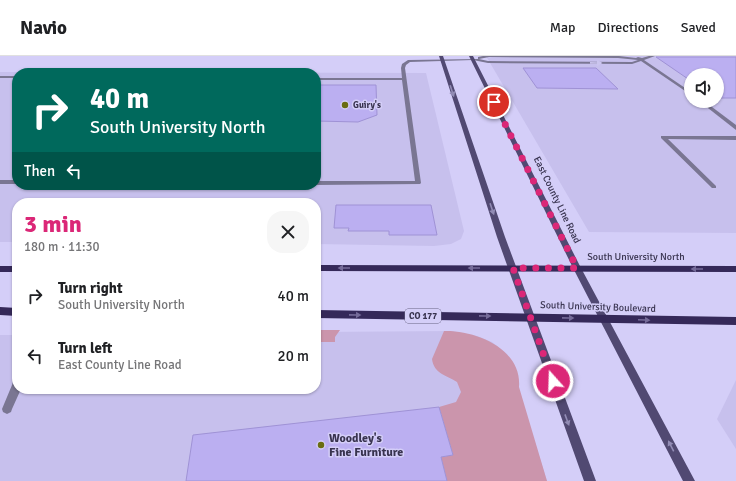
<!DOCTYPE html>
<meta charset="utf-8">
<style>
body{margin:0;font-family:Signika,sans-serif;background:#f6f6f6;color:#202124;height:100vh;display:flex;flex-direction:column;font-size:15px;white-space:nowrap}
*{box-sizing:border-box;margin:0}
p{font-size:13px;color:#757577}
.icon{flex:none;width:22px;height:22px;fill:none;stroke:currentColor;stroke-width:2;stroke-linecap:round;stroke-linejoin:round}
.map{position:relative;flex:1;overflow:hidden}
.side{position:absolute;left:12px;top:142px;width:309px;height:196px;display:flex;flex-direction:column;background:#fff;border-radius:16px;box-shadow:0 1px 3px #0004}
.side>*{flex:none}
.top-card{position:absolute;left:12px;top:12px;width:309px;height:122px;border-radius:16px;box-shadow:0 1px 3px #0004;background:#00695c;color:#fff;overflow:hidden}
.buttons{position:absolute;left:684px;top:12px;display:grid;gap:8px}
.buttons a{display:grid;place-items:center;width:40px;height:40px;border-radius:50%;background:#fff;box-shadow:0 1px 3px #0004;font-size:20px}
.pin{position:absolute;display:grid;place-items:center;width:34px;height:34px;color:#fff;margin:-17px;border:2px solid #fff;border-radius:50%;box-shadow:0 1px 4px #0007}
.me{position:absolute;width:44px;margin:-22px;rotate:340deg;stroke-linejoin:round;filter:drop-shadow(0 0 3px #0008)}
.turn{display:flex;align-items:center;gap:14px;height:84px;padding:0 12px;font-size:18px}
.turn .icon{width:52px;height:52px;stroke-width:2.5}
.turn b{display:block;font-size:28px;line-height:34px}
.then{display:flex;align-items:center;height:38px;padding:0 12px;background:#0003;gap:8px;font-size:15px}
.round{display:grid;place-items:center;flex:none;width:42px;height:42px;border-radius:16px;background:#f6f6f6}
.summary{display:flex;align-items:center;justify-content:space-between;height:68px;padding:0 12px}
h1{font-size:24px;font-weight:700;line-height:30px;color:#db2777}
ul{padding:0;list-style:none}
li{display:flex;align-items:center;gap:12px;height:60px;padding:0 12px}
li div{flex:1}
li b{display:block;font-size:15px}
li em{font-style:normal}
header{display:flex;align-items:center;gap:24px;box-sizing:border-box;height:56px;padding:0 20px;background:#fff;border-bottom:1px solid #e0e0e0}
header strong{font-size:19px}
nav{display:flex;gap:22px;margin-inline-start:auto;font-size:14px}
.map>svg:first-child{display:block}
</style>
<header>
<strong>Navio</strong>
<nav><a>Map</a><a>Directions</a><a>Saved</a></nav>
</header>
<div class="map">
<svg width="736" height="425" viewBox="0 0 736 425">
<rect width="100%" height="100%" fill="#d4cef8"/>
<g fill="#c7c0ed" fill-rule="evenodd">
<path d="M 486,0 L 736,0 L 736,177 L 589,176 ZM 691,19 L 717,19 L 717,45 L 691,45 Z"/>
<path d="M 0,16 L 426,17 L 464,175 L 461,183 L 451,188 L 434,190 L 316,188 L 316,147 L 17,147 L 17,186 L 0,186 ZM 17,17 L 316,17 L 316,129 L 17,129 Z"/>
<path d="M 452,275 L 477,280 L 492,286 L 507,298 L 547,425 L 0,425 L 0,279 L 17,279 L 17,333 L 316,333 L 316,276 Z"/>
<path d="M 736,324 L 736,393 L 717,363 Z"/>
</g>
<g fill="#cb95ac">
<path d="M 316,274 L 340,274 L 335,281 L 335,286 L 316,286 Z"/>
<path d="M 444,275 C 476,274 522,293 519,331 L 547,425 L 447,425 L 441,401 L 453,399 L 439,351 L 456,346 L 461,336 L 457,326 C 446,319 434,318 432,303 Z"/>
</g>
<g fill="#bbaff1" stroke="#9f92d5">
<path d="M 656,1 L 736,1 L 736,42 L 717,42 L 717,19 L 691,19 L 691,25 Z"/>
<path d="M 523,12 L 596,12 L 618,33 L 537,32 Z"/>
<path d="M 316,29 L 376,29 L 377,59 L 358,66 L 316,65 Z"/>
<path d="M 336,149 L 431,149 L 437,179 L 389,179 L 389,175 L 348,175 L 349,172 L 334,172 Z"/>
<path d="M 439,351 L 453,399 L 441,401 L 447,425 L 186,425 L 193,379 Z"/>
</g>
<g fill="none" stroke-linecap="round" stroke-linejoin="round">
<g fill="#7a7692" fill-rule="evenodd">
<path d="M 483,0 L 619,0 L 636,2 L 638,1 L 642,2 L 649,0 L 655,0 L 644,4 L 691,36 L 691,39 L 641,5 L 632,8 L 488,7 L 473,4 L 410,6 L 406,9 L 405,12 L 421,127 L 420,128 L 316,129 L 316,125 L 415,125 L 402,24 L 316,24 L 316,22 L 402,22 L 401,12 L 402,8 L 408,4 L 478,3 L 478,1 ZM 489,1 L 618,2 L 638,4 L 632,6 L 488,5 L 479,3 Z"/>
<rect x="0" y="20" width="17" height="2"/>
<path d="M 699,45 L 704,45 L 736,69 L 736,74 Z"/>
<path d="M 661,80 L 736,80 L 736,84 L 668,83 L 716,130 L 716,132 L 712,132 L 661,82 Z"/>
<rect x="0" y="124" width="17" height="4"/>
<path d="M 17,325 L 17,333 L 21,333 L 12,353 L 11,356 L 7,358 L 3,356 L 2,353 L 12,329 L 13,326 Z"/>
</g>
<g fill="#514972" fill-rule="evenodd">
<path d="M 439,0 L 443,0 L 505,181 L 596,425 L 584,425 L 497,181 Z"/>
<path d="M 469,0 L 473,0 L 581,212 L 695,425 L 683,425 L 573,212 Z"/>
</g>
<g fill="#352959" fill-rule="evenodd">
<path d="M 316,209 L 736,210 L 736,216 L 316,215 Z"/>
<rect x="0" y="210" width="17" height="6"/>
<path d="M 0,251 L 17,252 L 17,260 L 0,259 Z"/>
<path d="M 316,254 L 736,261 L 736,269 L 316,262 Z"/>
</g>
</g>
<defs><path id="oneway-solid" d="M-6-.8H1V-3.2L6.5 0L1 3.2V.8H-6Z"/></defs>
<use fill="#cbc5ee" href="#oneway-solid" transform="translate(596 7) rotate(1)"/>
<g fill="#928cb5">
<use href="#oneway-solid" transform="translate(452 35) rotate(72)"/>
<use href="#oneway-solid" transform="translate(492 153) rotate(71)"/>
<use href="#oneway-solid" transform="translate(567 364) rotate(70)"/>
<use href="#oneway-solid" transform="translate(671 390) rotate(-117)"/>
</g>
<g fill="#756b99">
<use href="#oneway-solid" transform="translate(344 212) rotate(-180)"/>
<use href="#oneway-solid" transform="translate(474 212) rotate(-180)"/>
<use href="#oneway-solid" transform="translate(697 213) rotate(-180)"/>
<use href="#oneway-solid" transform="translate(355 259) rotate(1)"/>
<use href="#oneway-solid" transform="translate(485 260) rotate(1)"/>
<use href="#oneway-solid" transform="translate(568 262) rotate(1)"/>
<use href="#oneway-solid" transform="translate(644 264) rotate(2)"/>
</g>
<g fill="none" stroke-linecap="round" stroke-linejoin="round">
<path stroke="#db2777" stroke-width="7" stroke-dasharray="0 12.6" d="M 494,46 L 577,212 L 513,212 L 553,325"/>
</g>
<g fill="#6a6d11" stroke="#d4cef8" stroke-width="1.5">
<circle cx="345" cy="49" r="4"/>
<circle cx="321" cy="389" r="4"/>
</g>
<g text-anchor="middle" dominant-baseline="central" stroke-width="3" stroke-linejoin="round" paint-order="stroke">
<g font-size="9" font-weight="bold" fill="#38334f" stroke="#d4cef8" text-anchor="start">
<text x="353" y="49">Guiry's</text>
</g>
<rect fill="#d4cef8" stroke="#676282" stroke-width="1" x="405" y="253" width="36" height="14" rx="3"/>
<g font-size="9" font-weight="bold" fill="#38334f">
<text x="423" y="260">CO 177</text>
</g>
<g font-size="10" fill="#38334f" stroke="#d4cef8">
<text transform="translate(557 144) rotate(64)">East County Line Road</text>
<text x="636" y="201">South University North</text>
<text transform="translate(598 251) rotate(2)">South University Boulevard</text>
</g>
<g font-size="12" font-weight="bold" fill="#38334f" stroke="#d4cef8" text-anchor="start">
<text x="329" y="382">Woodley's<tspan x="329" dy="14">Fine Furniture</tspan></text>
</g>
</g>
</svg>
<div class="buttons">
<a><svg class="icon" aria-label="sound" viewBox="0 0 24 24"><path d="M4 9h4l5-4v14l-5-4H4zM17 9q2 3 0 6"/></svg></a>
</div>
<div class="pin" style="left:494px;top:46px;background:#d93025"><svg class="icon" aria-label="arrive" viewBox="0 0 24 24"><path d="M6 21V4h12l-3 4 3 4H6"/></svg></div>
<svg class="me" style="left:553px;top:325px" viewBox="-20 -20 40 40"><circle r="17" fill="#db2777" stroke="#fff" stroke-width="3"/><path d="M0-11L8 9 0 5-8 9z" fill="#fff"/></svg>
<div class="top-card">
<div class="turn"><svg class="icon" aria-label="right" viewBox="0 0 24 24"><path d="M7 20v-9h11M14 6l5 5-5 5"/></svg><div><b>40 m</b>South University North</div></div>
<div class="then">Then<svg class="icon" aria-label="left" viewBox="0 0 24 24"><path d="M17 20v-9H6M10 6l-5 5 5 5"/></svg></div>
</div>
<section class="side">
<div class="summary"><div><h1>3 min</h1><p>180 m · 11:30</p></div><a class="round"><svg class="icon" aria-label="close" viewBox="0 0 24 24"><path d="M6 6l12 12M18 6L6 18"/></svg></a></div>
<ul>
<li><svg class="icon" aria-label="right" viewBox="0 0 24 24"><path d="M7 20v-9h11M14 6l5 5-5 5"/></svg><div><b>Turn right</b><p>South University North</p></div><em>40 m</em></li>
<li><svg class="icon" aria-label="left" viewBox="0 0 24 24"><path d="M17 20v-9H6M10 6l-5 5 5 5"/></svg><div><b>Turn left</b><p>East County Line Road</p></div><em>20 m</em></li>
</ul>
</section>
</div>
